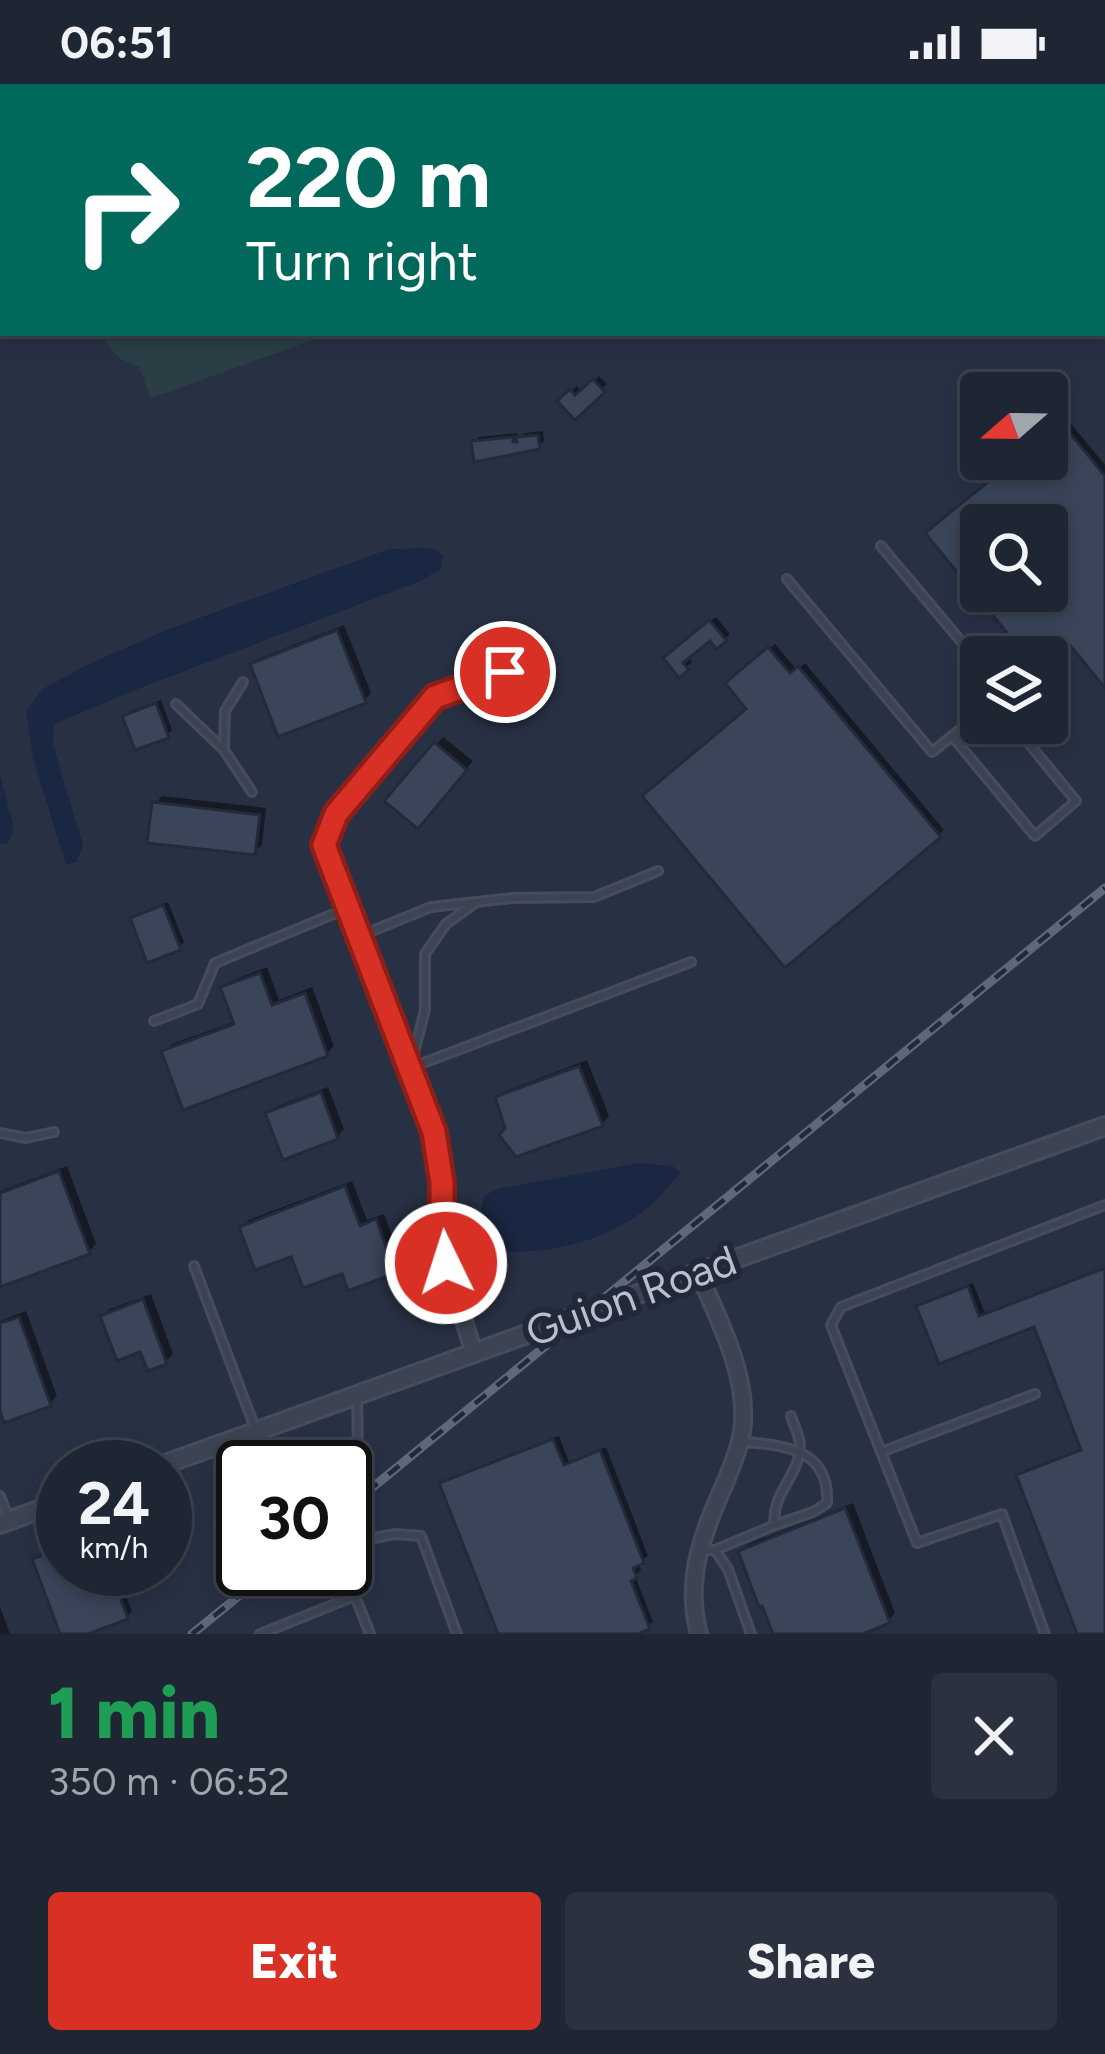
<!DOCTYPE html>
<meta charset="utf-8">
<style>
body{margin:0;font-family:Figtree,sans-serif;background:#2b313f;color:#f1f3f6;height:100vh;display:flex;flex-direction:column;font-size:45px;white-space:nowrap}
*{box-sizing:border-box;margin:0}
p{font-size:39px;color:#a1a5ac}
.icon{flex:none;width:66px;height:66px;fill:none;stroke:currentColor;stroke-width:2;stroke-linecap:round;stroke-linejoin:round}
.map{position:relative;height:1550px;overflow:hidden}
.side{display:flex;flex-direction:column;background:#1e2533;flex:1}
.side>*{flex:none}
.hud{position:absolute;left:0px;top:0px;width:1107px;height:252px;box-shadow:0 6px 18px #0003,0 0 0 3px #3c424e;background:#00695c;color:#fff;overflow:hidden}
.needle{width:78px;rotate:250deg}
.controls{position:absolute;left:960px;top:288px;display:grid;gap:24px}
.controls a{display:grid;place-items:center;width:108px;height:108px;border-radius:12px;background:#1e2533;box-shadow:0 6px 18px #0003,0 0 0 3px #3c424e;font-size:60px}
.speed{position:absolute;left:36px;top:1356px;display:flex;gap:24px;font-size:60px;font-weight:700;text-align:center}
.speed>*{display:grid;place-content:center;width:156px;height:156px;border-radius:50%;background:#1e2533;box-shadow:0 6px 18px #0003,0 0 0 3px #3c424e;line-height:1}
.speed small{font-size:30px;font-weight:400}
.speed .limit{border:6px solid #111;border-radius:18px;background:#fff;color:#111}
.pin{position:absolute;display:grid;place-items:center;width:102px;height:102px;color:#fff;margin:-51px;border:6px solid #fff;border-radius:50%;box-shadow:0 3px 12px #0007}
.me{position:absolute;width:132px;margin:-66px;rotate:356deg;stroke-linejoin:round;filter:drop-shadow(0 0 9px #0008)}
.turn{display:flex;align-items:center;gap:42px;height:252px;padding:0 48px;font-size:54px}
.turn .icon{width:156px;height:156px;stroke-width:2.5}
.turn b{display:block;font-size:84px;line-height:102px}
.round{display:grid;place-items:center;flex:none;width:126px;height:126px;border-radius:12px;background:#2b313f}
.head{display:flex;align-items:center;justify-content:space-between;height:204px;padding:0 48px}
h1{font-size:72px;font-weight:800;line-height:90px;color:#1e9e55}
.cta{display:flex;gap:24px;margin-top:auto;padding:24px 48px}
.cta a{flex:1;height:138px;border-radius:12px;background:#d93025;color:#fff;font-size:48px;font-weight:800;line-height:138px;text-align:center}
.cta a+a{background:#2b313f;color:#f1f3f6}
.status{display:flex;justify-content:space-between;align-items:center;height:84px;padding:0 60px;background:#1e2533;direction:ltr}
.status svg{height:33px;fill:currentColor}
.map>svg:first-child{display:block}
</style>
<div class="status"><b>06:51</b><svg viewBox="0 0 49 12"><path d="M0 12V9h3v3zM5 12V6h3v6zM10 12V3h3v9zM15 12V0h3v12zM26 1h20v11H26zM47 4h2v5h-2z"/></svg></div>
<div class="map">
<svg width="1105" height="1550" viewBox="0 0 1105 1550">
<rect width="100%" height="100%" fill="#283144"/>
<path fill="#2a3f45" d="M 104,249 L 323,249 L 321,253 L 151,314 L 139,283 C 121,277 109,269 104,249 Z"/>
<g fill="#1a2742">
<path d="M 432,464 L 443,471 L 441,485 L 418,498 L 140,604 L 54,640 L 53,661 L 83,761 L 77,778 L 66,781 L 33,674 L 26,627 L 43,605 L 85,582 L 166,546 L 389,465 Z"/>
<path d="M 0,691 L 14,744 L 8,759 L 0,760 Z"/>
<path d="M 639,1079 L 672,1082 L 681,1089 C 671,1098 664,1109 655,1118 C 620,1148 577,1164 532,1167 C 515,1169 500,1169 486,1160 L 480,1131 L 484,1112 L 497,1105 Z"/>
</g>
<g fill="#0007" fill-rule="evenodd">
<path d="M 599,292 L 607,300 L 575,331 L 561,317 L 577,302 L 582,308 Z"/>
<path d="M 1067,335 L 1105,381 L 1105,599 L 1069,555 L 1047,573 L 1031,573 L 929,449 L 1019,375 L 1047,375 L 1047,352 ZM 981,441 L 1047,441 L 1047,507 L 981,507 Z"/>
<path d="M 543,347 L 544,357 L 539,362 L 474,358 L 479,353 L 517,349 L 518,356 L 525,349 Z"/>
<path d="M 716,533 L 730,550 L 717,561 L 710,553 L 687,572 L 692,578 L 680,589 L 667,574 Z"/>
<path d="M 344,541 L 371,609 L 364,617 L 253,581 L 260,574 Z"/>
<path d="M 775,560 L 797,586 L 805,579 L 944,746 L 785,880 L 750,624 L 729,599 Z"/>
<path d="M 161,616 L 172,646 L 167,651 L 125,632 L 130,627 Z"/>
<path d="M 443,653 L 473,677 L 425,734 L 389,716 Z"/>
<path d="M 162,712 L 266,724 L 262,761 L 254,768 L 155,720 Z"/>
<path d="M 168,818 L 184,858 L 179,863 L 133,835 L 138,830 Z"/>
<path d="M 267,883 L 279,916 L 312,903 L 334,962 L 327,969 L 165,968 L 172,960 L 236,937 L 223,904 L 231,897 Z"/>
<path d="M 587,976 L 609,1032 L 602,1040 L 508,1045 L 498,1014 L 506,1007 Z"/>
<path d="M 328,1003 L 344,1045 L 337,1053 L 268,1030 L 276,1023 Z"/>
<path d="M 67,1082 L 96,1160 L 89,1167 L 0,1200 L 0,1107 Z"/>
<path d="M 352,1097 L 367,1136 L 384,1130 L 402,1179 L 395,1187 L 344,1186 L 292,1169 L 242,1143 L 249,1136 Z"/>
<path d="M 1105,1183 L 1105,1550 L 1080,1550 L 1019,1392 L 1025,1386 L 1084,1364 L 1036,1240 L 940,1276 L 920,1222 L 925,1217 L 973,1199 L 985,1229 Z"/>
<path d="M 151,1210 L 173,1270 L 166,1277 L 142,1264 L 103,1232 L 110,1225 Z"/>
<path d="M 26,1227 L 57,1312 L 50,1319 L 0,1319 L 0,1237 Z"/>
<path d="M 559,1352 L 569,1378 L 606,1363 L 648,1472 L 638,1479 L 641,1486 L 635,1492 L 653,1538 L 634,1550 L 501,1550 L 443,1400 L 448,1395 Z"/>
<path d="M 853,1419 L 895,1529 L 888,1537 L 854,1550 L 776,1550 L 742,1468 L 749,1460 Z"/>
<path d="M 63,1462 L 63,1485 L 116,1485 L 132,1528 L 126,1533 L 80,1550 L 63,1550 L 36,1476 L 41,1470 Z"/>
<path d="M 0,1523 L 10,1550 L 0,1550 Z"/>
</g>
<g fill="#3a455a" stroke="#232a3b" stroke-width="3" fill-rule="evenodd">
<path d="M 0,20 L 3,28 L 3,76 L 0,77 Z"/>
<path d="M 593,295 L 605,308 L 575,336 L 557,317 L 570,305 L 575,311 Z"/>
<path d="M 1061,338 L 1105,392 L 1105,604 L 1068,559 L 1047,577 L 1047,573 L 1027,573 L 925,449 L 1016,375 L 1047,375 L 1047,349 ZM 981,441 L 1047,441 L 1047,507 L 981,507 Z"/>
<path d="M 538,351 L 540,365 L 474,378 L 471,357 L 513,353 L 513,358 L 517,358 L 516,353 Z"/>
<path d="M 709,536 L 727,557 L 716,565 L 710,557 L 683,579 L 689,586 L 679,594 L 663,574 Z"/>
<path d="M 337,546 L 366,619 L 278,653 L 250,580 Z"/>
<path d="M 768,563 L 790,589 L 798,582 L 941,753 L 785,884 L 642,712 L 746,625 L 725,599 Z"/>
<path d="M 495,572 L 497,579 L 479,586 L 477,578 Z"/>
<path d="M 156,619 L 169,654 L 135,666 L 122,632 Z"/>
<path d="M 434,658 L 467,686 L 418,745 L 384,717 Z"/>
<path d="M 152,718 L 260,731 L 255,771 L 147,759 Z"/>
<path d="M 163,821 L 181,866 L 147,879 L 130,834 Z"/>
<path d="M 260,889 L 272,921 L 305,909 L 328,972 L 183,1026 L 161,967 L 234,940 L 220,903 Z"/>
<path d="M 579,982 L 603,1042 L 516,1073 L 499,1051 L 505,1044 L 495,1013 Z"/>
<path d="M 321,1008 L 338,1055 L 283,1076 L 265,1029 Z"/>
<path d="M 59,1087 L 90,1170 L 0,1203 L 0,1109 Z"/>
<path d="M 345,1102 L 360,1142 L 376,1135 L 396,1189 L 348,1207 L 342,1190 L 303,1204 L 291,1173 L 255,1186 L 239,1143 Z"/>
<path d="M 1105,1184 L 1105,1550 L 1077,1550 L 1016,1391 L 1081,1366 L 1034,1243 L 939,1280 L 916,1222 L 968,1202 L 979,1232 Z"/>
<path d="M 143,1215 L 167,1280 L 148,1287 L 140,1268 L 117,1277 L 100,1232 Z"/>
<path d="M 19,1233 L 51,1322 L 4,1339 L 0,1327 L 0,1239 Z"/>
<path d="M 553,1355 L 564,1381 L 600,1366 L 644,1479 L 633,1484 L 637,1494 L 631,1497 L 650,1545 L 638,1550 L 498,1550 L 439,1399 Z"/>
<path d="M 243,1395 L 243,1437 L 229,1400 Z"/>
<path d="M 845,1424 L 890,1539 L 863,1550 L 773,1550 L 762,1522 L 759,1523 L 738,1467 Z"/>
<path d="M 63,1464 L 63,1485 L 110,1485 L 128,1535 L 88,1550 L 60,1550 L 32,1475 Z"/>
</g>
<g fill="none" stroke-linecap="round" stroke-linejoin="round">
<g stroke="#464c5d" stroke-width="12">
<g id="service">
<path d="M 53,0 L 54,3"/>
<path d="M 399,3 L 407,0"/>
<path d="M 0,243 L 3,241"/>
<path d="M 881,462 L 981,581"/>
<path d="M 787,495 L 932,668 L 981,629"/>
<path d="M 176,620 L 224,666 L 225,627 L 243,598"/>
<path d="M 952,652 L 1035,752 L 1076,717 L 1012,639"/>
<path d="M 224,666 L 252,708"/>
<path d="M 324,761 L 336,731 L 435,613 L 505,588"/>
<path d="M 362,851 L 431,823 L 512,814 L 594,813 L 658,787"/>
<path d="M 154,937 L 198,920 L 215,879 L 348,824"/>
<path d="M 411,980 L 425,926 L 425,870 L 446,840 L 475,819"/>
<path d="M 410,984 L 691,878"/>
<path d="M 0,1049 L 26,1054 L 54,1048"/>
<path d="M 194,1182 L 255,1344"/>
<path d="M 744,1358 C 786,1361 830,1366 827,1419 L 813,1428 L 775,1441"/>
<path d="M 881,1368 L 1035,1310"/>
<path d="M 0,1412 L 8,1433"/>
<path d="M 364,1456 L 395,1450 L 421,1452 L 457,1550"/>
<path d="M 702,1466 L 715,1466 L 728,1485 L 751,1550"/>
<path d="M 715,1466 L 775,1441 C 770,1411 800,1391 800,1362 C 800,1352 794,1342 791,1332"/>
<path d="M 355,1512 L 370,1550"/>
<path d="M 260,1550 L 355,1512 L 369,1480 L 359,1414 L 357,1315"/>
<path d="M 1045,1550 L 1002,1430 L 917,1459 L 831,1241 L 841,1223 L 1105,1121"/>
</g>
</g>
<g stroke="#464c5d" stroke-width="20">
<g id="minor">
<path d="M 1021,3 L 1029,0"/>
<path d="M 324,761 L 434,1048 L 442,1099 L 442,1146 L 446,1179 L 474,1269"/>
<path d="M 698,1187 C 717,1234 746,1285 743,1337 C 742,1359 733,1379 725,1399 C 703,1449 684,1494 699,1550"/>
</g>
</g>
<g stroke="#464c5d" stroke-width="22">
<g id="tertiary">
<path d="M 157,1383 L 1105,1042"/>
<path d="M 0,1440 L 63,1417"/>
</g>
</g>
<use href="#service" stroke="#3c4453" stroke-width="6"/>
<use href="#minor" stroke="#3c4453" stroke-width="14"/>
<use href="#tertiary" stroke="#3c4453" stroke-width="16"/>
<g stroke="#5f677a" stroke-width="9">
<g id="rail">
<path d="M 345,1426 L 1105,804"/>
<path d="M 192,1550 L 272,1485"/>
</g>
</g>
<use href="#rail" stroke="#212839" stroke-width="4.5" stroke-dasharray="14" stroke-linecap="butt"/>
</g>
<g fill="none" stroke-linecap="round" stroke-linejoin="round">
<g stroke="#8d1f18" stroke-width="30">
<path id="route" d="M 446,1179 L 442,1146 L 442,1099 L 434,1048 L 324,761 L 336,730 L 435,613 L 505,588"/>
</g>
<use href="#route" stroke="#d93025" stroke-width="21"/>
</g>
<g text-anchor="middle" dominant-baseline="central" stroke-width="12" stroke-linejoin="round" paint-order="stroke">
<g font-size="42" fill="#babfcd" stroke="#212839">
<text transform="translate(631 1212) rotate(-20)">Guion Road</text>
</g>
</g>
</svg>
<div class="controls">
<a><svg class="needle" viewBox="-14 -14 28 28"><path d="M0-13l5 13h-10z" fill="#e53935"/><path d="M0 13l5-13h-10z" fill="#a1a5ac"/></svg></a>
<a><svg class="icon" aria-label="search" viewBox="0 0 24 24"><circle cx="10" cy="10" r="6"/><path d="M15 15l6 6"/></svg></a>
<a><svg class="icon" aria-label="layers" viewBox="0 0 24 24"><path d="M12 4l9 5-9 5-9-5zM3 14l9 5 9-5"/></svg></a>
</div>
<div class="speed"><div>24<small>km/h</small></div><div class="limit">30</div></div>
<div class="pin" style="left:505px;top:588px;background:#d93025"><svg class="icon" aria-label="arrive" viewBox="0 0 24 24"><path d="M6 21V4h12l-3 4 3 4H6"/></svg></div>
<svg class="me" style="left:446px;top:1179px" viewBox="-20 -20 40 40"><circle r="17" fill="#d93025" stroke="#fff" stroke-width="3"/><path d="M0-11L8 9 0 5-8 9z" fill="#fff"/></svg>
<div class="hud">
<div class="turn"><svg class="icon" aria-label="right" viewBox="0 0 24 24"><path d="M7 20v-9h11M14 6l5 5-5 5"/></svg><div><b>220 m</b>Turn right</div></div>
</div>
</div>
<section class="side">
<div class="head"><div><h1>1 min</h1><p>350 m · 06:52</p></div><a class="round"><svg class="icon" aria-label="close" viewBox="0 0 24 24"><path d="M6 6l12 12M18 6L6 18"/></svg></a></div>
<div class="cta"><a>Exit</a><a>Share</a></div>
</section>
